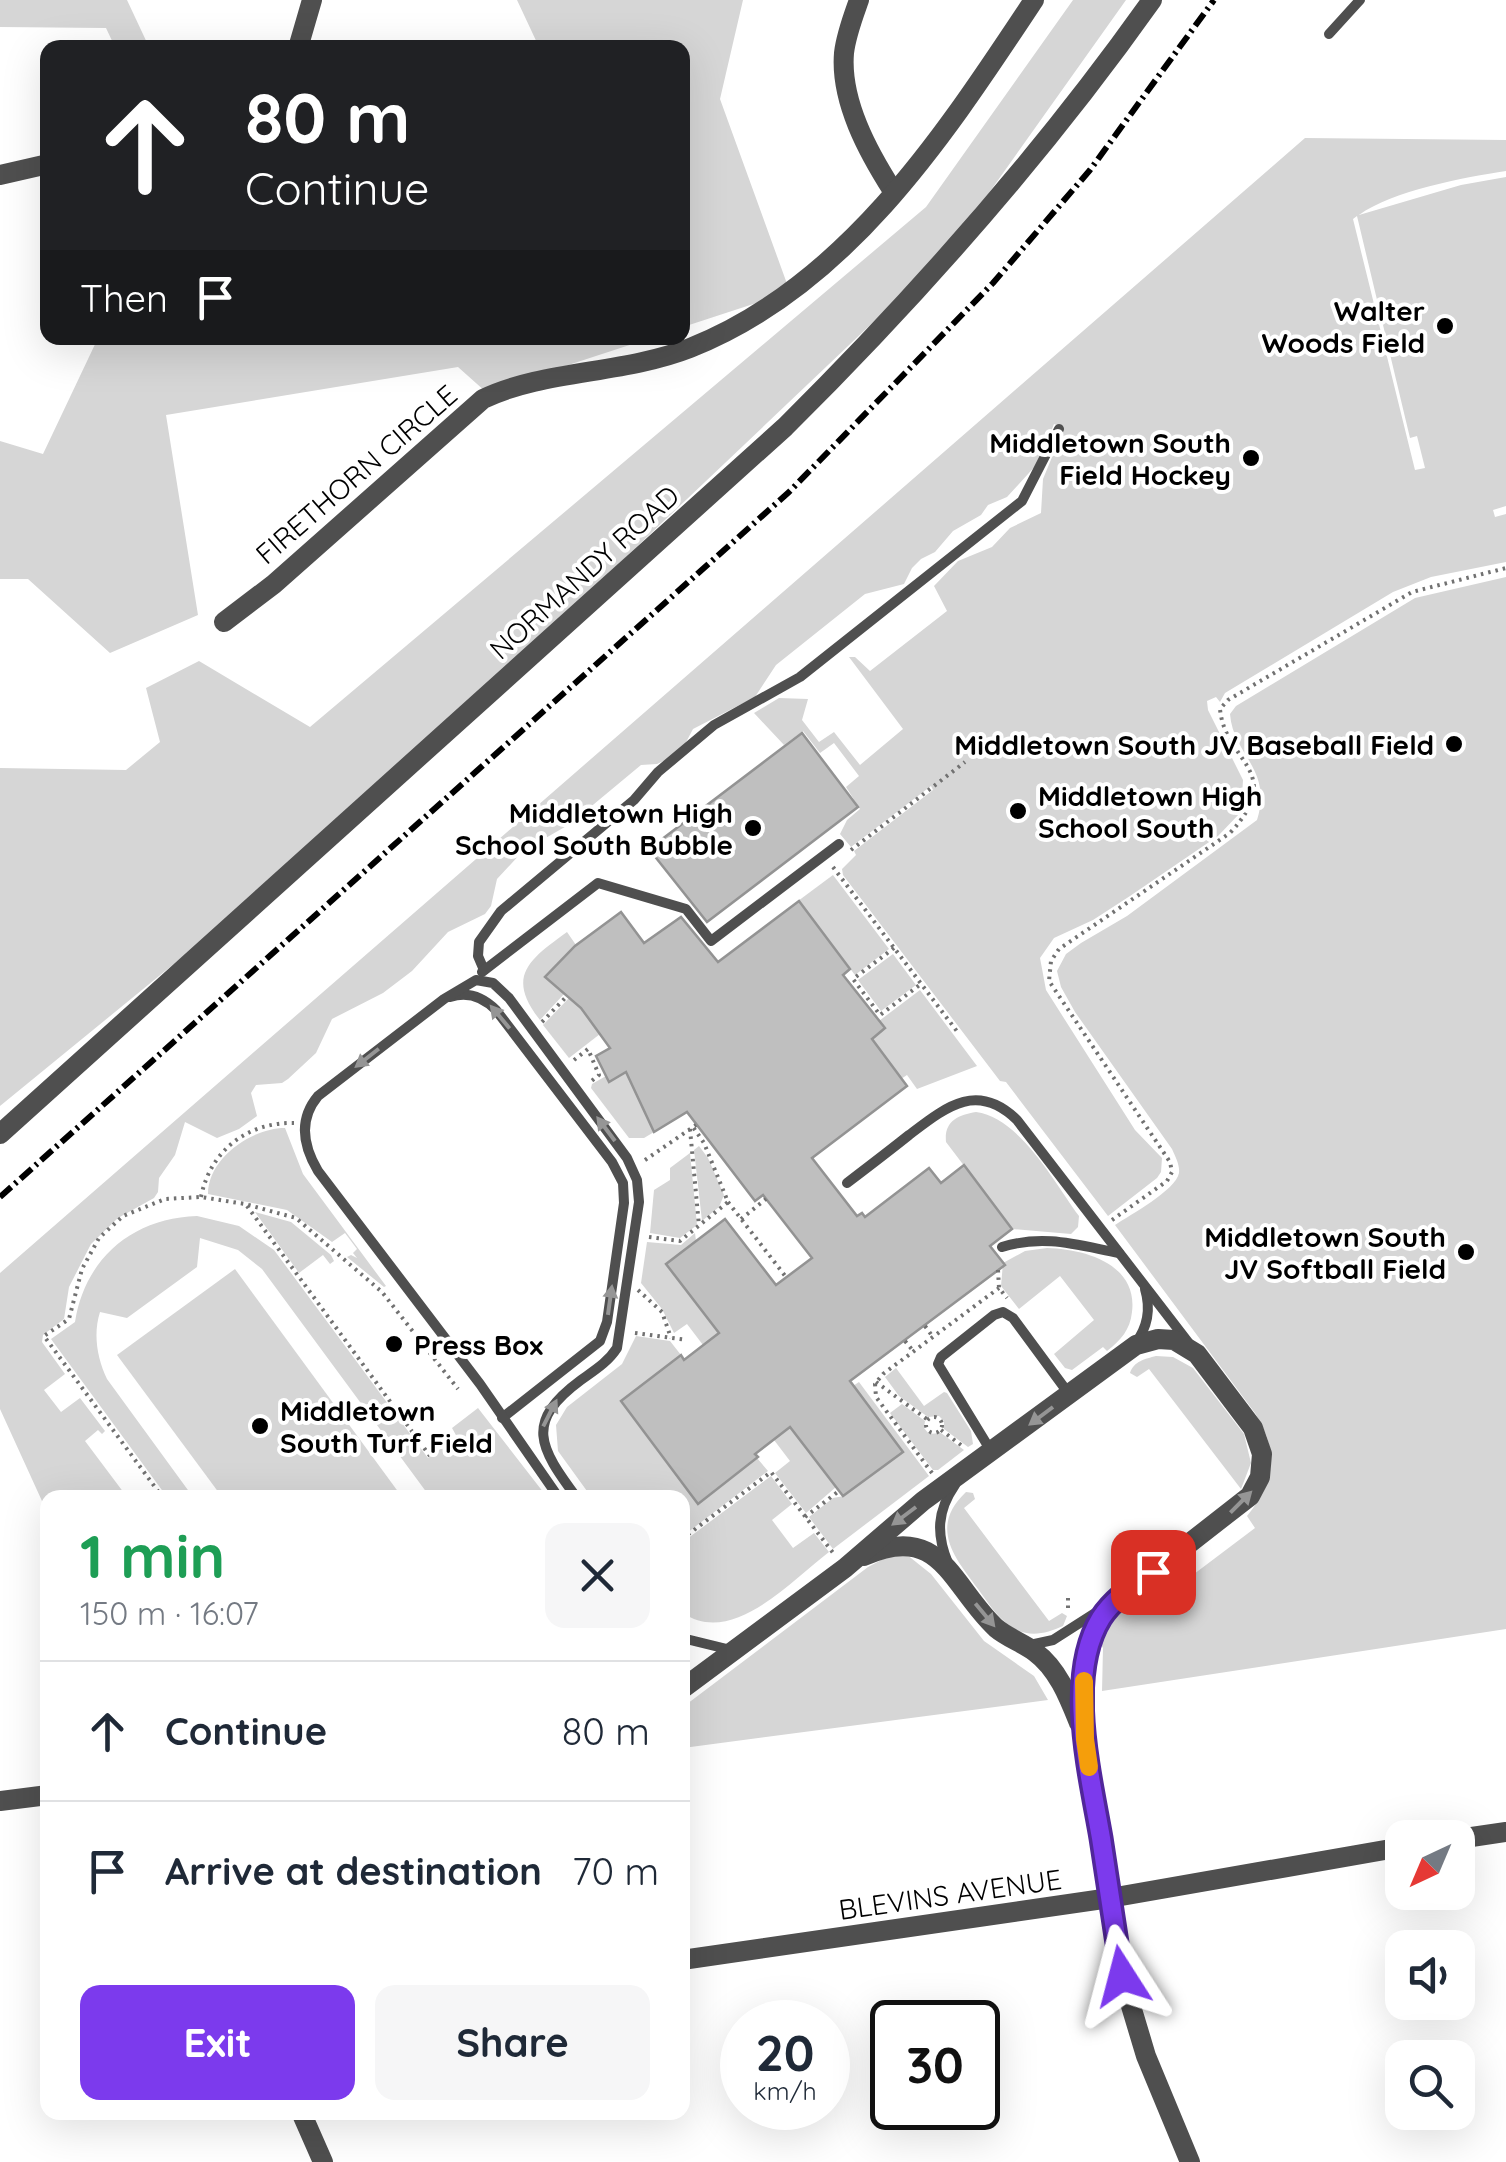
<!DOCTYPE html>
<meta charset="utf-8">
<style>
body{margin:0;font-family:Quicksand,sans-serif;background:#f6f6f7;color:#1f2937;height:100vh;display:flex;flex-direction:column;font-size:38px;white-space:nowrap}
*{box-sizing:border-box;margin:0}
p{font-size:32px;color:#747a83}
.icon{flex:none;width:55px;height:55px;fill:none;stroke:currentColor;stroke-width:2;stroke-linecap:round;stroke-linejoin:round}
.map{position:relative;flex:1;overflow:hidden}
.side{position:absolute;left:40px;top:1490px;width:650px;height:630px;display:flex;flex-direction:column;background:#fff;border-radius:20px;box-shadow:0 10px 40px #0002}
.side>*{flex:none}
.top-card{position:absolute;left:40px;top:40px;width:650px;height:305px;border-radius:20px;box-shadow:0 10px 40px #0002;background:#202124;color:#fff;overflow:hidden}
.needle{width:65px;rotate:224deg}
.controls{position:absolute;left:1385px;top:1820px;display:grid;gap:20px}
.controls a{display:grid;place-items:center;width:90px;height:90px;border-radius:20px;background:#fff;box-shadow:0 10px 40px #0002;font-size:50px}
.speed{position:absolute;left:720px;top:2000px;display:flex;gap:20px;font-size:50px;font-weight:700;text-align:center}
.speed>*{display:grid;place-content:center;width:130px;height:130px;border-radius:50%;background:#fff;box-shadow:0 10px 40px #0002;line-height:1}
.speed small{font-size:25px;font-weight:400}
.speed .limit{border:5px solid #111;border-radius:15px;background:#fff;color:#111}
.pin{position:absolute;display:grid;place-items:center;width:85px;height:85px;color:#fff;margin:-42px;border-radius:20px;box-shadow:0 5px 15px #0006}
.me{position:absolute;width:110px;margin:-55px;rotate:351deg;stroke-linejoin:round;filter:drop-shadow(0 0 8px #0008)}
.turn{display:flex;align-items:center;gap:35px;height:210px;padding:0 40px;font-size:45px}
.turn .icon{width:130px;height:130px;stroke-width:2.5}
.turn b{display:block;font-size:70px;line-height:85px}
.then{display:flex;align-items:center;height:95px;padding:0 40px;background:#0003;gap:20px;font-size:38px}
.round{display:grid;place-items:center;flex:none;width:105px;height:105px;border-radius:20px;background:#f6f6f7}
.head{display:flex;align-items:center;justify-content:space-between;height:170px;padding:0 40px}
h1{font-size:60px;font-weight:700;line-height:75px;color:#1e9e55}
.primary-button{display:flex;gap:20px;margin-top:auto;padding:20px 40px}
.primary-button a{flex:1;height:115px;border-radius:20px;background:#7c3aed;color:#fff;font-size:40px;font-weight:700;line-height:115px;text-align:center}
.primary-button a+a{background:#f6f6f7;color:#1f2937}
ul{padding:0;list-style:none}
li{display:flex;align-items:center;gap:30px;height:140px;padding:0 40px;border-top:2px solid #e0e1e3}
li div{flex:1}
li b{display:block;font-size:38px}
li em{font-style:normal}
.map>svg:first-child{display:block}
</style>
<div class="map">
<svg width="1506" height="2162" viewBox="0 0 1506 2162">
<rect width="100%" height="100%" fill="#fff"/>
<g fill="#d6d6d6" fill-rule="evenodd">
<path d="M 0,0 L 127,0 L 149,47 L 115,47 L 106,28 L 0,27 Z"/>
<path d="M 517,0 L 743,0 L 720,99 L 790,292 L 683,327 L 682,48 L 539,47 Z"/>
<path d="M 1073,0 L 1126,0 L 947,252 L 345,824 L 0,1106 L 0,768 L 126,770 L 160,742 L 146,688 L 199,661 L 310,727 L 926,207 Z"/>
<path d="M 1305,138 L 1506,140 L 1506,171 C 1465,177 1392,191 1359,215 L 1461,185 L 1506,177 L 1506,506 L 1493,510 L 1495,517 L 1506,514 L 1506,562 L 1431,577 L 1393,592 L 1225,693 L 1220,702 L 1216,697 L 1207,701 L 1208,710 L 1243,780 L 1241,812 L 1218,836 L 1130,896 L 1093,920 L 1054,938 L 1040,958 L 1046,990 L 1135,1130 L 1162,1158 L 1161,1172 L 1157,1178 L 1108,1216 L 1006,1082 L 1000,1081 L 843,875 L 842,869 L 856,855 L 854,851 L 933,790 L 931,786 L 851,847 L 840,834 L 847,820 L 860,809 L 846,787 L 859,776 L 834,743 L 820,753 L 803,731 L 784,745 L 754,713 L 779,698 L 808,699 L 802,720 L 819,742 L 834,732 L 860,765 L 903,729 L 849,657 L 855,657 L 870,671 L 947,611 L 934,586 L 958,561 L 992,547 L 1010,528 L 1041,513 L 1043,479 L 1064,428 L 1054,424 L 1038,463 L 1007,497 L 988,505 L 981,515 L 953,531 L 935,552 L 921,559 L 912,568 L 904,584 L 865,594 L 776,665 L 755,697 L 693,729 L 684,746 L 668,759 L 657,764 L 641,765 L 570,824 L 523,851 L 497,879 L 491,906 L 485,914 L 448,932 L 412,971 L 383,993 L 332,1019 L 316,1053 L 288,1079 L 282,1083 L 256,1085 L 251,1093 L 257,1116 L 239,1129 L 217,1138 L 185,1122 L 175,1155 L 159,1178 L 158,1192 L 154,1198 L 118,1218 L 91,1244 L 69,1287 L 64,1319 L 43,1335 L 42,1342 L 65,1374 L 44,1390 L 61,1412 L 80,1398 L 105,1431 L 102,1434 L 98,1430 L 85,1441 L 127,1497 L 48,1498 L 47,1512 L 0,1409 L 0,1273 ZM 1357,216 L 1410,438 L 1417,436 L 1425,468 L 1415,470 L 1353,219 Z"/>
<path d="M 98,338 L 651,338 L 486,392 L 458,367 L 166,415 L 198,615 L 110,653 L 28,579 L 0,579 L 0,441 L 43,454 Z"/>
<path d="M 1506,577 L 1506,1629 L 1102,1691 L 1103,1648 L 1100,1643 L 1119,1611 L 1132,1603 L 1141,1614 L 1255,1528 L 1247,1516 C 1275,1481 1279,1451 1255,1413 L 1115,1225 C 1130,1215 1176,1190 1179,1173 C 1180,1165 1175,1156 1172,1149 L 1075,1012 L 1061,987 L 1057,971 L 1066,954 L 1081,943 L 1127,916 L 1257,820 C 1273,769 1233,755 1230,714 L 1236,706 L 1415,598 Z"/>
<path d="M 833,875 L 889,949 L 855,975 L 798,901 Z"/>
<path d="M 567,932 L 576,945 L 546,977 L 564,994 L 540,1020 C 505,976 530,959 567,932 Z"/>
<path d="M 893,954 L 916,985 L 881,1011 L 858,980 Z"/>
<path d="M 920,990 L 977,1066 L 917,1089 L 907,1075 L 901,1079 L 872,1039 L 879,1021 Z"/>
<path d="M 569,998 L 575,1001 L 600,1034 L 569,1058 L 543,1025 Z"/>
<path d="M 626,1072 L 654,1132 L 644,1138 L 629,1138 L 591,1088 L 592,1084 L 606,1076 L 610,1082 Z"/>
<path d="M 976,1112 C 1020,1118 1054,1182 1079,1216 L 1078,1227 L 1071,1234 L 1012,1229 L 946,1142 C 944,1121 958,1115 976,1112 Z"/>
<path d="M 285,1128 L 303,1174 L 386,1286 L 384,1287 L 347,1257 L 351,1255 L 357,1258 L 353,1253 L 357,1249 L 345,1233 L 332,1242 L 287,1210 L 208,1194 C 208,1158 252,1128 285,1128 Z"/>
<path d="M 699,1146 L 708,1158 L 724,1195 L 719,1207 L 702,1221 L 694,1150 Z"/>
<path d="M 690,1153 L 697,1225 L 680,1238 L 650,1233 L 654,1190 L 670,1180 L 670,1168 Z"/>
<path d="M 255,1212 L 291,1222 L 331,1255 L 334,1261 L 330,1264 L 323,1255 L 299,1273 Z"/>
<path d="M 197,1216 L 239,1226 L 274,1250 L 428,1458 L 457,1437 L 452,1428 L 478,1408 L 547,1497 L 430,1497 L 262,1269 L 238,1250 L 200,1238 L 197,1267 L 127,1318 L 100,1312 C 93,1334 97,1358 107,1379 L 193,1497 L 167,1497 L 51,1339 L 75,1322 C 85,1258 133,1218 197,1216 Z"/>
<path d="M 695,1233 L 696,1241 L 667,1264 L 719,1333 L 703,1345 L 687,1324 L 674,1333 L 662,1309 L 641,1283 L 647,1242 L 681,1245 Z"/>
<path d="M 1047,1248 C 1085,1249 1138,1264 1132,1312 C 1130,1330 1121,1340 1107,1351 L 1103,1347 L 1072,1370 L 1065,1368 L 1054,1354 L 1094,1320 L 1060,1276 L 1019,1309 L 1001,1286 L 1003,1263 L 1025,1251 Z"/>
<path d="M 235,1269 L 402,1497 L 222,1497 L 117,1355 Z"/>
<path d="M 636,1336 L 670,1341 L 681,1355 L 621,1401 L 698,1503 L 757,1458 L 768,1471 L 683,1536 L 682,1498 L 592,1498 L 558,1451 L 556,1425 L 567,1407 L 622,1364 Z"/>
<path d="M 1156,1356 L 1173,1357 L 1193,1368 L 1244,1434 L 1251,1463 L 1241,1489 L 1149,1369 L 1137,1377 L 1130,1373 C 1134,1361 1145,1359 1156,1356 Z"/>
<path d="M 896,1368 L 924,1406 L 944,1392 L 947,1393 L 971,1431 L 973,1444 L 968,1447 L 944,1429 L 944,1421 L 939,1416 L 928,1417 L 899,1396 L 885,1377 Z"/>
<path d="M 859,1382 L 929,1476 L 833,1549 L 809,1517 L 833,1498 L 844,1496 L 902,1452 L 853,1386 Z"/>
<path d="M 902,1404 L 925,1421 L 924,1428 L 929,1434 L 941,1433 L 964,1450 L 938,1470 L 933,1470 L 890,1413 Z"/>
<path d="M 790,1427 L 836,1487 L 806,1513 L 775,1473 L 790,1461 L 774,1440 Z"/>
<path d="M 771,1476 L 792,1504 L 772,1520 L 793,1548 L 814,1533 L 829,1552 C 791,1581 732,1647 683,1613 L 683,1542 Z"/>
<path d="M 966,1492 L 973,1493 L 975,1499 L 964,1508 L 1049,1621 L 1062,1613 L 1067,1616 L 1063,1626 C 1048,1633 1032,1637 1017,1630 C 1000,1622 989,1604 978,1589 C 954,1557 929,1527 966,1492 Z"/>
<path d="M 906,1554 L 931,1574 L 984,1641 L 1034,1676 L 1048,1700 L 683,1748 L 683,1707 L 868,1567 L 887,1557 Z"/>
</g>
<g fill="#bfbfbf" stroke="#939393" stroke-width="2.5">
<path d="M 802,733 L 858,807 L 707,922 L 649,849 Z"/>
<path d="M 799,901 L 850,969 L 843,975 L 885,1028 L 872,1039 L 907,1086 L 812,1158 L 857,1216 L 862,1213 L 865,1217 L 929,1168 L 941,1183 L 964,1165 L 1012,1229 L 990,1246 L 1005,1265 L 850,1381 L 903,1452 L 843,1496 L 790,1427 L 755,1454 L 758,1457 L 698,1504 L 621,1401 L 681,1355 L 684,1360 L 719,1333 L 666,1264 L 725,1219 L 776,1285 L 812,1258 L 763,1195 L 755,1201 L 687,1112 L 654,1132 L 626,1072 L 609,1082 L 596,1056 L 610,1048 L 581,1008 L 545,977 L 575,946 L 621,912 L 644,943 L 681,917 L 718,962 Z"/>
</g>
<g fill="none" stroke-linecap="round" stroke-linejoin="round">
<g stroke="#717171" stroke-width="4" stroke-dasharray="2.5 5" stroke-linecap="butt">
<path d="M 851,850 L 965,762"/>
<path d="M 833,867 L 959,1034"/>
<path d="M 894,948 L 853,979 L 880,1015 L 921,984"/>
<path d="M 542,1022 L 567,996"/>
<path d="M 574,1060 L 588,1049 L 599,1075 L 589,1083"/>
<path d="M 690,1129 L 699,1226"/>
<path d="M 645,1160 L 696,1125"/>
<path d="M 201,1197 C 210,1151 247,1122 294,1123"/>
<path d="M 728,1202 L 786,1277"/>
<path d="M 247,1206 L 430,1456"/>
<path d="M 741,1219 L 766,1199"/>
<path d="M 1112,1220 L 1167,1181 L 1172,1172 L 1170,1162 L 1049,981 L 1051,961 L 1059,949 L 1230,833 C 1287,771 1225,763 1220,709 L 1228,700 L 1412,592 L 1506,568"/>
<path d="M 649,1237 L 680,1241 L 728,1202 L 704,1143 L 693,1127"/>
<path d="M 998,1270 L 999,1288 L 1007,1298"/>
<path d="M 638,1290 L 662,1312 L 671,1338"/>
<path d="M 925,1326 L 933,1337"/>
<path d="M 635,1333 L 687,1340"/>
<path d="M 905,1341 L 914,1352"/>
<path d="M 876,1382 L 928,1420"/>
<circle cx="934" cy="1425" r="8"/>
<path d="M 941,1430 L 965,1448"/>
<path d="M 932,1473 L 876,1397 L 875,1384 L 883,1374 L 999,1288"/>
<path d="M 163,1498 L 44,1336 L 69,1319 L 82,1269 L 99,1238 L 123,1216 L 165,1199 L 201,1197 L 245,1204 L 296,1218 L 382,1292 L 458,1389"/>
<path d="M 805,1517 L 839,1491"/>
<path d="M 682,1539 L 771,1472 L 834,1554"/>
<path d="M 1068,1598 L 1068,1611"/>
</g>
<g stroke="#4f4f4f" stroke-width="10">
<path d="M 1329,34 L 1360,0"/>
<path d="M 484,970 L 478,956 L 479,942 L 501,911 L 634,800 L 658,772 L 714,725 L 800,677 L 1022,501 L 1059,429"/>
<path d="M 482,972 L 598,883 L 686,909 L 711,941 L 839,844"/>
<path d="M 450,997 C 468,991 483,997 496,1010 L 612,1162 L 623,1183 L 624,1203 L 607,1322 L 600,1341 L 502,1418"/>
<path d="M 847,1183 C 868,1167 889,1151 909,1135 C 946,1107 977,1081 1017,1120 L 1188,1342"/>
<path d="M 1002,1247 C 1044,1234 1077,1245 1119,1253"/>
<path d="M 1135,1344 C 1148,1327 1151,1309 1145,1289"/>
<path d="M 991,1451 L 938,1364 L 941,1357 L 994,1315 L 1003,1312 L 1013,1318 L 1069,1394"/>
<path d="M 559,1498 L 480,1384 L 318,1171 C 303,1146 298,1120 318,1096 L 444,999 L 476,980 L 493,983 L 509,998 L 627,1158 L 637,1180 L 639,1202 L 617,1348 C 608,1362 595,1370 581,1380 C 524,1422 539,1447 577,1498"/>
<path d="M 948,1563 C 936,1534 937,1511 955,1485"/>
<path d="M 682,1638 L 731,1650"/>
<path d="M 1030,1645 L 1053,1640 L 1103,1608"/>
</g>
<g stroke="#4f4f4f" stroke-width="20">
<path d="M 859,0 C 853,17 846,35 844,53 C 840,101 868,152 893,191"/>
<path d="M 298,48 L 312,0"/>
<path d="M 0,175 L 48,164"/>
<path d="M 224,622 L 274,584 L 483,399 C 543,370 624,374 690,348 C 847,286 945,134 1034,0"/>
<path d="M 0,1134 L 785,427 C 918,295 1043,154 1152,0"/>
<path d="M 864,1556 C 941,1521 951,1586 996,1628 C 1008,1638 1023,1643 1035,1652 C 1058,1669 1069,1698 1079,1723"/>
<path d="M 682,1689 L 845,1568 L 923,1501 L 1136,1345 L 1158,1339 L 1174,1340 L 1197,1354 L 1253,1428 L 1262,1454 L 1260,1477 L 1250,1496 L 1114,1602 L 1095,1629 L 1085,1660 L 1085,1739 L 1122,1976 L 1146,2056 L 1190,2162"/>
<path d="M 0,1801 L 48,1795"/>
<path d="M 1458,1839 L 1506,1832"/>
<path d="M 682,1960 L 1110,1898 L 1402,1847"/>
<path d="M 301,2112 L 323,2162"/>
</g>
<path stroke="#000" stroke-width="6" stroke-dasharray="15 5 2.5 5" stroke-linecap="butt" d="M 0,1197 L 789,492 L 993,283 L 1090,170 L 1214,0"/>
</g>
<defs><path id="oneway-solid" d="M-6-.8H1V-3.2L6.5 0L1 3.2V.8H-6Z" transform="scale(2.5)"/></defs>
<g fill="#959595">
<use href="#oneway-solid" transform="translate(500 1017) rotate(-130)"/>
<use href="#oneway-solid" transform="translate(367 1058) rotate(142)"/>
<use href="#oneway-solid" transform="translate(606 1129) rotate(-127)"/>
<use href="#oneway-solid" transform="translate(610 1300) rotate(-82)"/>
<use href="#oneway-solid" transform="translate(550 1413) rotate(-63)"/>
<use href="#oneway-solid" transform="translate(1041 1416) rotate(143)"/>
<use href="#oneway-solid" transform="translate(1241 1502) rotate(-45)"/>
<use href="#oneway-solid" transform="translate(904 1516) rotate(143)"/>
<use href="#oneway-solid" transform="translate(985 1615) rotate(50)"/>
</g>
<g fill="none" stroke-linecap="round" stroke-linejoin="round">
<g stroke="#51269a" stroke-width="25">
<path id="route" d="M 1122,1976 C 1115,1930 1108,1884 1101,1838 C 1090,1774 1065,1676 1101,1618 C 1114,1598 1135,1585 1153,1572"/>
</g>
<use href="#route" stroke="#7c3aed" stroke-width="18"/>
<path stroke="#f59e0b" stroke-width="18" d="M 1084,1681 L 1085,1739 L 1089,1767"/>
</g>
<g fill="#000" stroke="#fff" stroke-width="4">
<circle cx="1445" cy="326" r="10"/>
<circle cx="1251" cy="458" r="10"/>
<circle cx="1454" cy="744" r="10"/>
<circle cx="1018" cy="811" r="10"/>
<circle cx="753" cy="828" r="10"/>
<circle cx="1466" cy="1252" r="10"/>
<circle cx="394" cy="1344" r="10"/>
<circle cx="260" cy="1426" r="10"/>
</g>
<g text-anchor="middle" dominant-baseline="central" stroke-width="8" stroke-linejoin="round" paint-order="stroke">
<g font-size="28" font-weight="bold" fill="#000" stroke="#fff" text-anchor="end">
<text x="1425" y="310">Walter<tspan x="1425" dy="32">Woods Field</tspan></text>
<text x="1231" y="442">Middletown South<tspan x="1231" dy="32">Field Hockey</tspan></text>
<text x="1434" y="744">Middletown South JV Baseball Field</text>
<text x="1038" y="795" text-anchor="start">Middletown High<tspan x="1038" dy="32">School South</tspan></text>
<text x="733" y="812">Middletown High<tspan x="733" dy="32">School South Bubble</tspan></text>
<text x="1446" y="1236">Middletown South<tspan x="1446" dy="32">JV Softball Field</tspan></text>
<text x="414" y="1344" text-anchor="start">Press Box</text>
<text x="280" y="1410" text-anchor="start">Middletown<tspan x="280" dy="32">South Turf Field</tspan></text>
</g>
<g font-size="28" fill="#000" stroke="#fff">
<text transform="translate(356 474) rotate(-41)">FIRETHORN CIRCLE</text>
<text transform="translate(584 572) rotate(-42)">NORMANDY ROAD</text>
<text transform="translate(950 1894) rotate(-8)">BLEVINS AVENUE</text>
</g>
</g>
</svg>
<div class="controls">
<a><svg class="needle" viewBox="-14 -14 28 28"><path d="M0-13l5 13h-10z" fill="#e53935"/><path d="M0 13l5-13h-10z" fill="#747a83"/></svg></a>
<a><svg class="icon" aria-label="sound" viewBox="0 0 24 24"><path d="M4 9h4l5-4v14l-5-4H4zM17 9q2 3 0 6"/></svg></a>
<a><svg class="icon" aria-label="search" viewBox="0 0 24 24"><circle cx="10" cy="10" r="6"/><path d="M15 15l6 6"/></svg></a>
</div>
<div class="speed"><div>20<small>km/h</small></div><div class="limit">30</div></div>
<div class="pin" style="left:1153px;top:1572px;background:#d93025"><svg class="icon" aria-label="arrive" viewBox="0 0 24 24"><path d="M6 21V4h12l-3 4 3 4H6"/></svg></div>
<svg class="me" style="left:1122px;top:1976px" viewBox="-20 -20 40 40"><path d="M0-17L14 15 0 8-14 15z" fill="#7c3aed" stroke="#fff" stroke-width="4"/></svg>
<div class="top-card">
<div class="turn"><svg class="icon" aria-label="ahead" viewBox="0 0 24 24"><path d="M12 20V5M6 11l6-6 6 6"/></svg><div><b>80 m</b>Continue</div></div>
<div class="then">Then<svg class="icon" aria-label="arrive" viewBox="0 0 24 24"><path d="M6 21V4h12l-3 4 3 4H6"/></svg></div>
</div>
<section class="side">
<div class="head"><div><h1>1 min</h1><p>150 m · 16:07</p></div><a class="round"><svg class="icon" aria-label="close" viewBox="0 0 24 24"><path d="M6 6l12 12M18 6L6 18"/></svg></a></div>
<ul>
<li><svg class="icon" aria-label="ahead" viewBox="0 0 24 24"><path d="M12 20V5M6 11l6-6 6 6"/></svg><div><b>Continue</b></div><em>80 m</em></li>
<li><svg class="icon" aria-label="arrive" viewBox="0 0 24 24"><path d="M6 21V4h12l-3 4 3 4H6"/></svg><div><b>Arrive at destination</b></div><em>70 m</em></li>
</ul>
<div class="primary-button"><a>Exit</a><a>Share</a></div>
</section>
</div>
